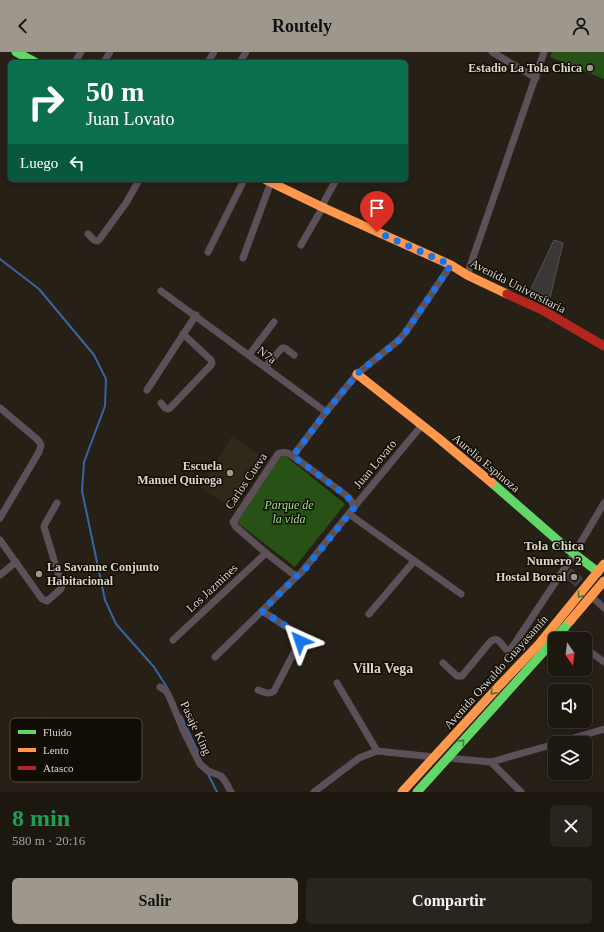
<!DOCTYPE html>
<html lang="es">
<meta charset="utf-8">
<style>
body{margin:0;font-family:Georgia,serif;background:#29251e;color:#f1f3f6;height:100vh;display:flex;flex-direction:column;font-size:15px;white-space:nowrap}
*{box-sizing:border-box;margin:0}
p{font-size:13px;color:#a0a09f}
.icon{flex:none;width:22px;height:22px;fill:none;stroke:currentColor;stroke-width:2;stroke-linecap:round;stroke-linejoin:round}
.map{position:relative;height:740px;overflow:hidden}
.side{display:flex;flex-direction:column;background:#1c1810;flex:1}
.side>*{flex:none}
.hud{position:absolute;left:8px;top:8px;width:400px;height:122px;border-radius:6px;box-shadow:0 2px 6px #0003,0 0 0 1px #3a3730;background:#0b6e4f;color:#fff;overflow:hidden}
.needle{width:26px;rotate:166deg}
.tools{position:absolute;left:548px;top:580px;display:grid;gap:8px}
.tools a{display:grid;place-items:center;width:44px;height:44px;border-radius:6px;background:#1c1810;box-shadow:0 2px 6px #0003,0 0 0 1px #3a3730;font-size:20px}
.pin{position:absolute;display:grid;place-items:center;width:34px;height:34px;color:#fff;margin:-41px -17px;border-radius:50% 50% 50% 0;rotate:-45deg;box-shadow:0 0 4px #0007}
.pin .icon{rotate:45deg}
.me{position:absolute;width:44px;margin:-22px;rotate:318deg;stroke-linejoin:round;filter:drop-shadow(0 0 3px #0008)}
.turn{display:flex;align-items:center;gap:14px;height:84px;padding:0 12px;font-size:18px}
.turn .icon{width:52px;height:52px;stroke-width:2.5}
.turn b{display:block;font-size:28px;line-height:34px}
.then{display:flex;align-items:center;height:38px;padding:0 12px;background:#0003;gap:8px;font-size:15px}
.round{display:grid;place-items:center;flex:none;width:42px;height:42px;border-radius:6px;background:#29251e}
.overview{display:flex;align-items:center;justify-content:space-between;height:68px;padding:0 12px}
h1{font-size:24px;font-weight:600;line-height:30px;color:#1e9e55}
.button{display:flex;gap:8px;margin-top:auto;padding:8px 12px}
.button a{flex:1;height:46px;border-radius:6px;background:#9d978c;color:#111;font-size:16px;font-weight:600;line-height:46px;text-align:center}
.button a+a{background:#29251e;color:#f1f3f6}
header{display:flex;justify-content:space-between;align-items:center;height:52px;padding:0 12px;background:#9d978c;color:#111;font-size:18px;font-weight:600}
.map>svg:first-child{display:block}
</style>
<header><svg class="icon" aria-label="back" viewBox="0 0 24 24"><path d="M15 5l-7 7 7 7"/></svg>Routely<svg class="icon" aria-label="person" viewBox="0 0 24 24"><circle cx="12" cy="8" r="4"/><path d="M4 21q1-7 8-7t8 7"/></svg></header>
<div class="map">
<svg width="604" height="740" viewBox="0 0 604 740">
<rect width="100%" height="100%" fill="#262016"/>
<path fill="#302919" d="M 232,384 L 262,406 L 228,454 L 200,435 Z"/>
<g fill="#275115">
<path d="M 552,0 L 604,0 L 604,27 L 550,5 Z"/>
<path d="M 282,401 L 345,452 L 295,515 L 235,469 Z"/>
</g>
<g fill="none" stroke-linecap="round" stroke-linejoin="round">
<g stroke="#3c64a1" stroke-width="2">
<path d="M 0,207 L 39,237 L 94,303 L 106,327 L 105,354 L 84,410 L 82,439 L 105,548 L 116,572 L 154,615 L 168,637"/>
<path d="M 181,664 L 198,700"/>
<path d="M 207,720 L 217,740"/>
</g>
</g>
<g fill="#3b3736" stroke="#565252">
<path d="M 554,188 L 563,191 L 549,250 L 529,241 Z"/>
<path d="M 571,517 L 582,526 L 576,534 L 565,525 Z"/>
</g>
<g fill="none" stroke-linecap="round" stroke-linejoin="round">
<g stroke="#5d5059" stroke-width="7">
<path d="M 492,0 L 536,26"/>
<path d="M 75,10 L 81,0"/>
<path d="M 104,10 L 110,0"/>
<path d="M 208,10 L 214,0"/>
<path d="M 240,10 L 246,0"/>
<path d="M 88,182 L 94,188 L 97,189 L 99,188 L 126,151 L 139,128"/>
<path d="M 301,193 L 320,160 L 326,146 L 336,128"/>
<path d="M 208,200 L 244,128"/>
<path d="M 243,206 L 271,130"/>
<path d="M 467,223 L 544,0"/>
<path d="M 161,239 L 326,360"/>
<path d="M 249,303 L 274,270"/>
<path d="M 265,315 L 282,296 L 285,296 L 294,303"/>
<path d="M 147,338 L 196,263"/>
<path d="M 161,351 L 165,356 L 168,357 L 171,355 L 211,313 L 212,311 L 211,308 L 183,282"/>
<path d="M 0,356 L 38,388 L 41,393 L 39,400 L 0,466"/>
<path d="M 293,404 L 326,360 L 357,322 L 399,288 L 405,281 L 451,213"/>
<path d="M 349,462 L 461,542"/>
<path d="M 0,488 L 42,547 L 47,549 L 61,537 L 62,534 L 44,475 L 45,472 L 57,451"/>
<path d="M 0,523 L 16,510"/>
<path d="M 297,524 L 293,522 L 266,501 L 236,475 L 233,470 L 278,402 C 284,399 287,400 293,404 L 347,444 L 352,450 L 354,455"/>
<path d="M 591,544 L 604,556"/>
<path d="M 369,562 L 414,509"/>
<path d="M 563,577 L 573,587"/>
<path d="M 173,588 L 266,501"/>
<path d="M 585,596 L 604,610"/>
<path d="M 215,605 L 262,559 L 297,524 L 301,521 L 359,449 L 422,373"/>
<path d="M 443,611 L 457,624 L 462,624 L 490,590 C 499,583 501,593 507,598 L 511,597 L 574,502 L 604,451"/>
<path d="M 337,631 L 377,699"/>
<path d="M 160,635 L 166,639 L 169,644 L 184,680 L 200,712 L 208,719 L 221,724 L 225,729 L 231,740"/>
<path d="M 258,638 C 264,640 269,643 274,639 L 300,589 L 301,585 L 299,583 L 262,559"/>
<path d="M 557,691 L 604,677"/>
<path d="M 448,706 L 491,710 L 555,692"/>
<path d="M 491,710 L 521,740"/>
<path d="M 314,740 L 359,706 L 377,699 L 434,705"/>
</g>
<g stroke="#63d668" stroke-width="9">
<path d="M 16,0 L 35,10"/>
<path d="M 492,431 L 563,493 L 598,520"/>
<path d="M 417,740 L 546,597 L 570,569"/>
</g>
<g stroke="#ff974d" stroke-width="9">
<path d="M 266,128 L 322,155 L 451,213 L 467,223 L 507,242"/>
<path d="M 357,322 L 437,385 L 492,431"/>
<path d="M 570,569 L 604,529"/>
<path d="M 402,740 L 499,634 L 539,592 L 604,512"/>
</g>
<path stroke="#b3261e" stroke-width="9" d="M 507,242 L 544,259 L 604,294"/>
</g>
<defs><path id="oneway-chevron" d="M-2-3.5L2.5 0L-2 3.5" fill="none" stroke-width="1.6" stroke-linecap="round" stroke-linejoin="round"/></defs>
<g stroke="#3e7c3b">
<use href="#oneway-chevron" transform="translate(580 543) rotate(130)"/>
<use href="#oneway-chevron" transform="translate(493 640) rotate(132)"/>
<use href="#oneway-chevron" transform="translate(462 690) rotate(-49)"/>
</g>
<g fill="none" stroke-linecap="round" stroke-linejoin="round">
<path stroke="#1a73e8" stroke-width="7" stroke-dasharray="0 12.6" d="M 300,589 L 301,585 L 299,582 L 262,559 L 297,524 L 301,522 L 354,456 L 352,450 L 347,444 L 293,404 L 326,360 L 357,322 L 399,288 L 405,281 L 451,213 L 377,180"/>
</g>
<g fill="#9d978c" stroke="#110d05" stroke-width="1.5">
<circle cx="590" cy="16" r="4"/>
<circle cx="230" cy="421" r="4"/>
<circle cx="39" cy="522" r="4"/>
<circle cx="574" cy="525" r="4"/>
</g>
<g text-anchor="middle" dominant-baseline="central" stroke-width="3" stroke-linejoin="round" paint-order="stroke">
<g font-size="12" font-weight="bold" fill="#ddd7cb" stroke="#110d05" text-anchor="end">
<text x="582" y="16">Estadio La Tola Chica</text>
<text x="222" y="414">Escuela<tspan x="222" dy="14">Manuel Quiroga</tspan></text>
<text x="47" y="515" text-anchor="start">La Savanne Conjunto<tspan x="47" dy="14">Habitacional</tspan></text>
<text x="566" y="525">Hostal Boreal</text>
</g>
<g font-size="12" fill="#ddd7cb" stroke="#110d05">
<text transform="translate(518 234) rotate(27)">Avenida Universitaria</text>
<text transform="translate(267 303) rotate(37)">N7a</text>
<text transform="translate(486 411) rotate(40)">Aurelio Espinoza</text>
<text transform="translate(375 412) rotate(-50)">Juan Lovato</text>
<text transform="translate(246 429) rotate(-56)">Carlos Cueva</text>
<text transform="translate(212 536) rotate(-43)">Los Jazmines</text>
<text transform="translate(496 620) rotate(-48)">Avenida Oswaldo Guayasamín</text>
<text transform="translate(196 676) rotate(65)">Pasaje King</text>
</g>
<g font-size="12" font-style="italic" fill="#98e282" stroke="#110d05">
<text x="289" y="453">Parque de<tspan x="289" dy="14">la vida</tspan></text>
</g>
<g font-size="13" font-weight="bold" fill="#ddd7cb" stroke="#110d05">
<text x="554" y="493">Tola Chica<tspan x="554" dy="15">Numero 2</tspan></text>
</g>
<g font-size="14" font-weight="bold" fill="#ddd7cb" stroke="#110d05">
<text x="383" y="616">Villa Vega</text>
</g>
</g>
<rect x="10" y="666" width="132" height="64" rx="6" fill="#110d05" stroke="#4e4a40" stroke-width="1"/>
<rect x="18" y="678" width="18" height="4" fill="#63d668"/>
<rect x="18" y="696" width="18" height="4" fill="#ff974d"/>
<rect x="18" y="714" width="18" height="4" fill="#b3261e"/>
<g font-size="11" fill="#ddd7cb">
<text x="43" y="684">Fluido</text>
<text x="43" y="702">Lento</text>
<text x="43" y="720">Atasco</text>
</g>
</svg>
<div class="tools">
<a><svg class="needle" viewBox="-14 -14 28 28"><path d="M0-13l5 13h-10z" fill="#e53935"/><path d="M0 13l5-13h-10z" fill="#a0a09f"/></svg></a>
<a><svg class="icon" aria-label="sound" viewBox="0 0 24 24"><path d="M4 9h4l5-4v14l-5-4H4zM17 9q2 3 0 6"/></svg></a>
<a><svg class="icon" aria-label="layers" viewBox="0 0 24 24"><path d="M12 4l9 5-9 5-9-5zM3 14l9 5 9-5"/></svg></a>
</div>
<div class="pin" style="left:377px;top:180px;background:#d93025"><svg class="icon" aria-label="arrive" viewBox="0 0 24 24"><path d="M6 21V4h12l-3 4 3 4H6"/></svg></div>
<svg class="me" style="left:300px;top:589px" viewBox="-20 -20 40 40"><path d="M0-17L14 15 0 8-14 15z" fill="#1a73e8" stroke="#fff" stroke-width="4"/></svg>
<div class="hud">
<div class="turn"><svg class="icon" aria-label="right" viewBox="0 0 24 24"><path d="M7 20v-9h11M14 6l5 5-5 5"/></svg><div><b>50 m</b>Juan Lovato</div></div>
<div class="then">Luego<svg class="icon" aria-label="left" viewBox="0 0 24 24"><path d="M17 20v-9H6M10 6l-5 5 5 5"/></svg></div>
</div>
</div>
<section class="side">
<div class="overview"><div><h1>8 min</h1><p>580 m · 20:16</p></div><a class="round"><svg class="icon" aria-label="close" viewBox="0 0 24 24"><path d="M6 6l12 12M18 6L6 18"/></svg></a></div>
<div class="button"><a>Salir</a><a>Compartir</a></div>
</section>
